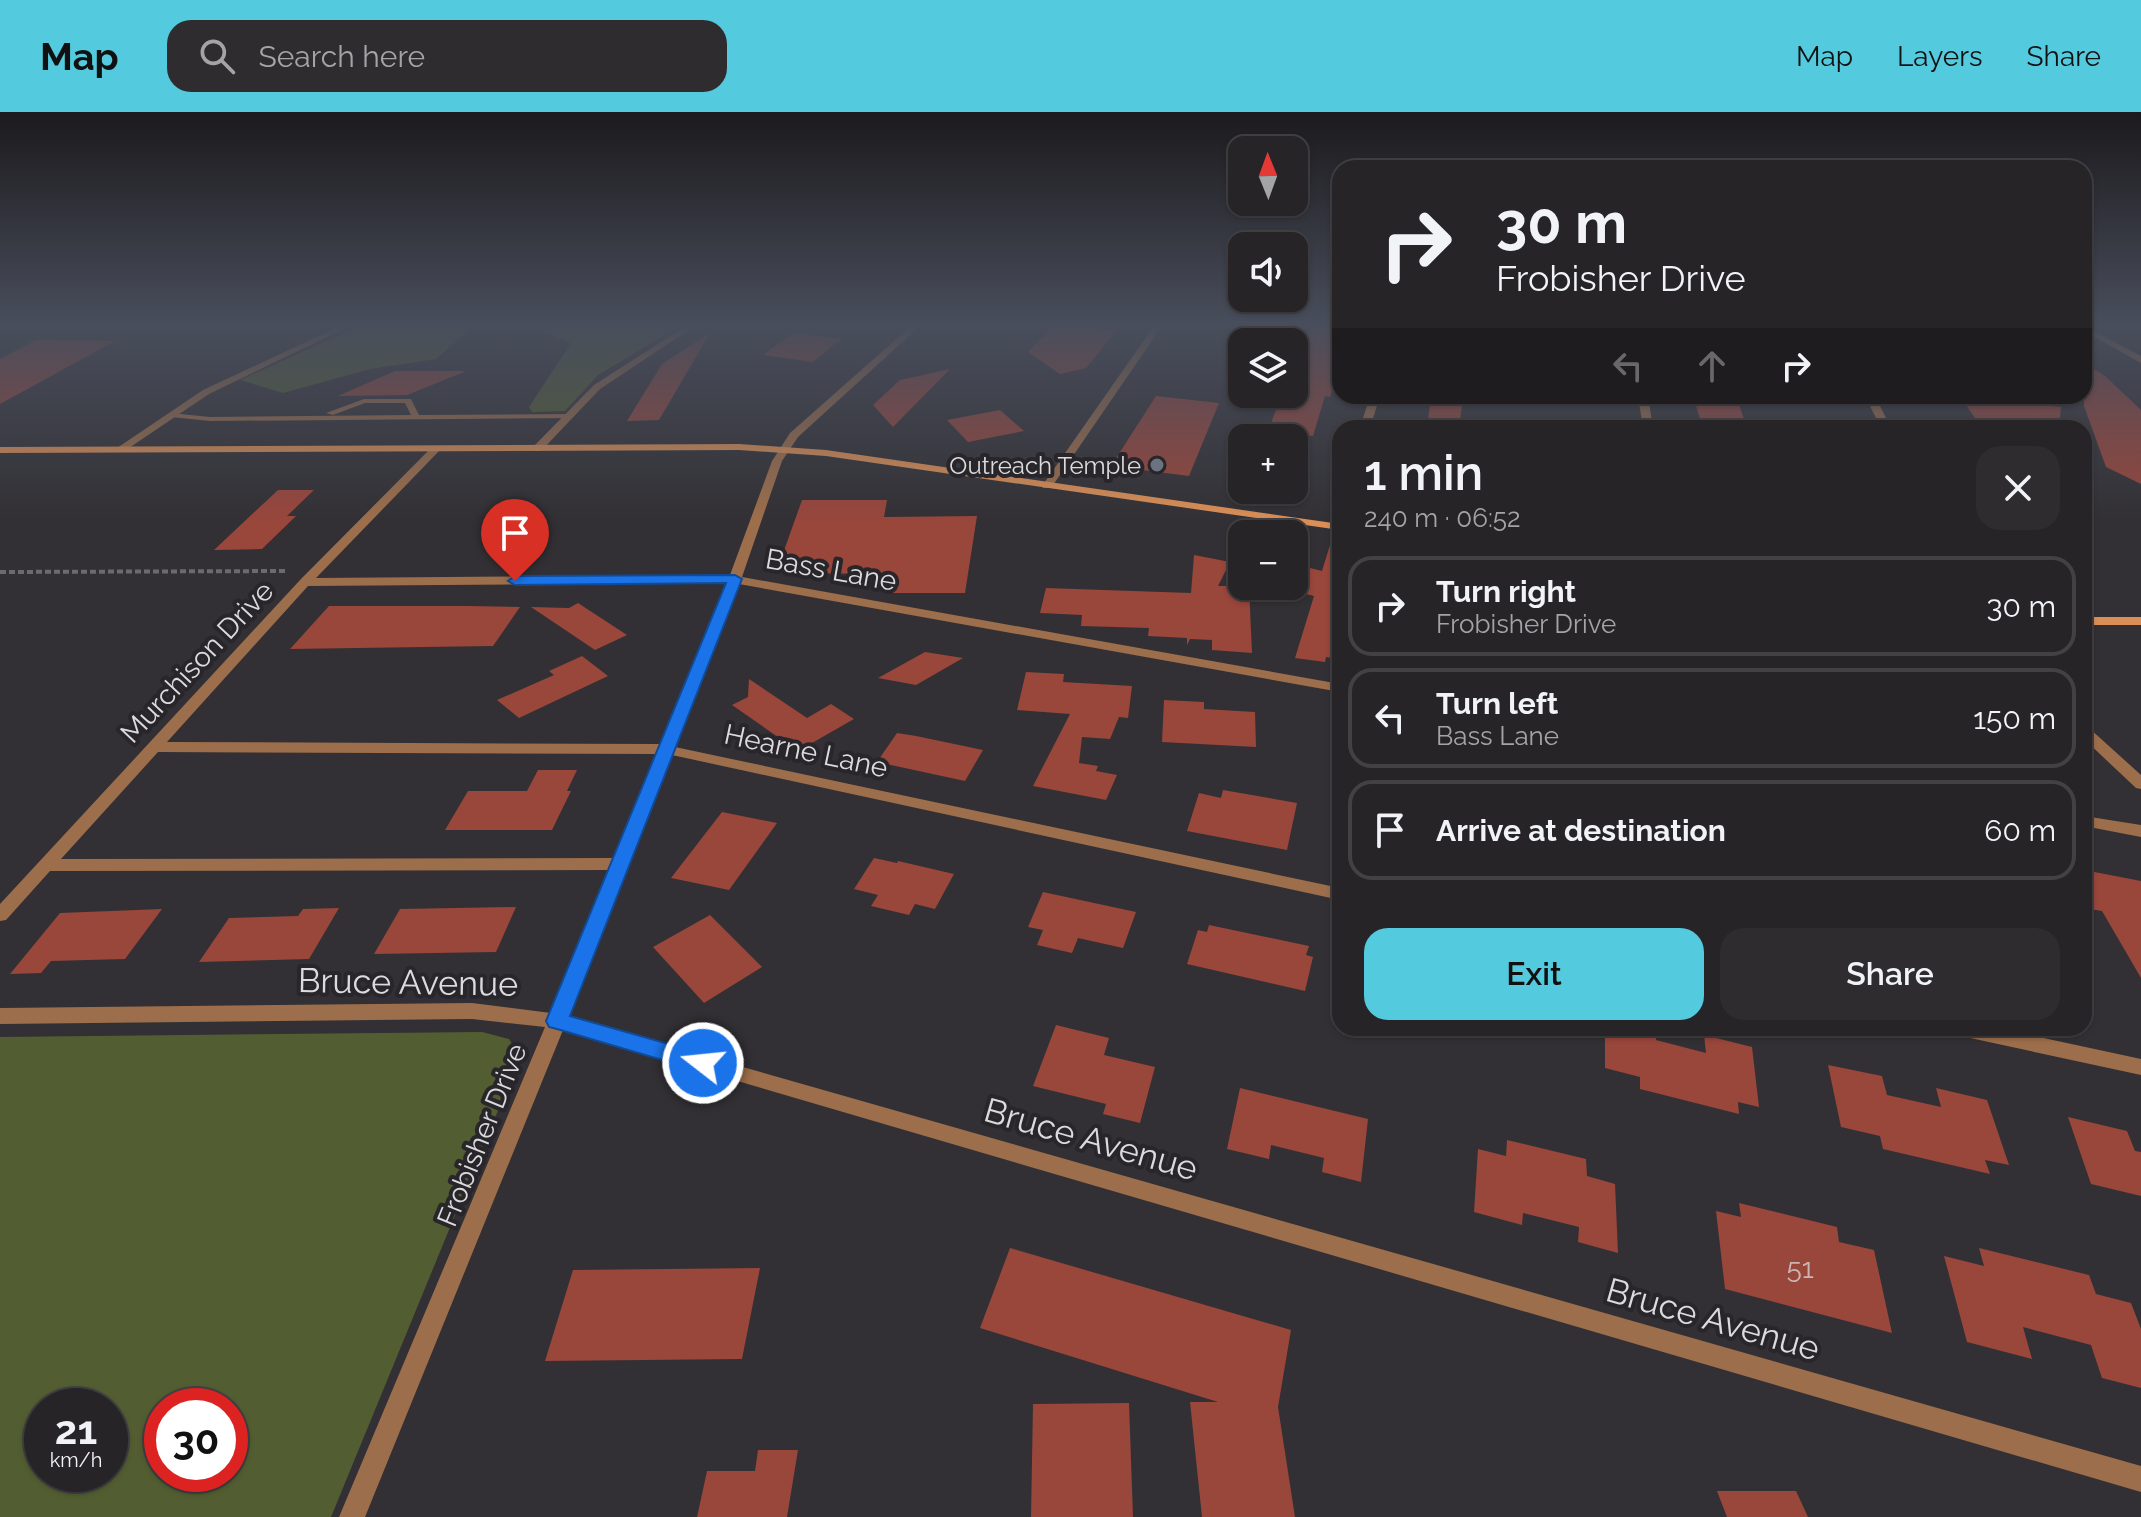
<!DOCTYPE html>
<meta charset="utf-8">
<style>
body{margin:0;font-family:Raleway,sans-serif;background:#2e2c2f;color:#f1f3f6;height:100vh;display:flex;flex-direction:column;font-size:30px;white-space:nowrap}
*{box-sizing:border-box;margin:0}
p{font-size:26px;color:#a4a4a7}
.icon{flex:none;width:44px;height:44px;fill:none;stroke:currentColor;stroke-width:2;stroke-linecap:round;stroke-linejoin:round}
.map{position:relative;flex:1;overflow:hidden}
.details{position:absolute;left:1332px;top:308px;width:760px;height:616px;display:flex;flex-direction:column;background:#262427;border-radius:24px;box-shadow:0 2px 6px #0004,0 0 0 2px #424144}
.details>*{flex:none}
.hud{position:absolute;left:1332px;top:48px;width:760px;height:244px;border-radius:24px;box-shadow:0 2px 6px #0004,0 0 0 2px #424144;background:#262427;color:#f1f3f6;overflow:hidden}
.needle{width:52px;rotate:359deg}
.tools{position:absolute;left:1228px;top:24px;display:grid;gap:16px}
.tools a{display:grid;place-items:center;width:80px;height:80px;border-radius:16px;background:#262427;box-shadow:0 2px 6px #0004,0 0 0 2px #424144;font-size:40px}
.speed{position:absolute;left:24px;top:1276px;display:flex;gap:16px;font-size:40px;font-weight:700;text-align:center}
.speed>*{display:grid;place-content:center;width:104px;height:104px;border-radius:50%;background:#262427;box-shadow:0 2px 6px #0004,0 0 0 2px #424144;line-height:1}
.speed small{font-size:20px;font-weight:400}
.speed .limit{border:12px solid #d22;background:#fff;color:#111}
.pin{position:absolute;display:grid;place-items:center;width:68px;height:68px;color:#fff;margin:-82px -34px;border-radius:50% 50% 50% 0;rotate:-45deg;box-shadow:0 0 8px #0007}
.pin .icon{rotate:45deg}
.me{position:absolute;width:88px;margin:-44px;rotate:286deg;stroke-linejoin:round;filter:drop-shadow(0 0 6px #0008)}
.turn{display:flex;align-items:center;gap:28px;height:168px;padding:0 32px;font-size:36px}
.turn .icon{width:104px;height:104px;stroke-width:2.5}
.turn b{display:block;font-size:56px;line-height:68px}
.lanes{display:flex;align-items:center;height:76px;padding:0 32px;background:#0003;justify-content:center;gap:40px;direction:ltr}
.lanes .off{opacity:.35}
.round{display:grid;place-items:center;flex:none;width:84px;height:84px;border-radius:24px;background:#2e2c2f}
.overview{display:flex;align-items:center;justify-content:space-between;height:136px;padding:0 32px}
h1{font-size:48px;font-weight:600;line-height:60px}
.action{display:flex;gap:16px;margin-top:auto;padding:16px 32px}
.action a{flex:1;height:92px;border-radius:24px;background:#54cade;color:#111;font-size:32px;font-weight:600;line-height:92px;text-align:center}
.action a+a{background:#2e2c2f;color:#f1f3f6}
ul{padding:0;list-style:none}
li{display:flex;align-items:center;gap:24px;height:100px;margin:0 16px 12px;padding:0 16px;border:4px solid #424144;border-radius:24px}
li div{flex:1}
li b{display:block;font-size:30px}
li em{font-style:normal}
header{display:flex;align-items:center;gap:48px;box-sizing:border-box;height:112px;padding:0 40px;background:#54cade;color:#111}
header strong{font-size:38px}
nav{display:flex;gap:44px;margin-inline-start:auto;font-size:28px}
.search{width:560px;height:72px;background:#2e2c2f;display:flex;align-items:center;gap:20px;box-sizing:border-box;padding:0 28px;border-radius:24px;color:#a4a4a7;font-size:30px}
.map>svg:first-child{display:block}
</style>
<header>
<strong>Map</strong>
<div class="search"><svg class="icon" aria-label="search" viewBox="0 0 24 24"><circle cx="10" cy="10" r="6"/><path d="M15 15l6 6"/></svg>Search here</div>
<nav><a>Map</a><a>Layers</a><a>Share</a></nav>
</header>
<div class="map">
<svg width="2141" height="1405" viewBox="0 0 2141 1405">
<rect width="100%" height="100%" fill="#323034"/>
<g fill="#525e31" fill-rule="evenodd">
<path d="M 359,214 L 680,214 L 598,263 L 565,299 L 532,300 L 529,295 L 571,231 L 533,216 L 472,215 L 436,247 L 370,257 L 283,281 L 240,268 Z"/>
<path d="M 482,920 L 509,927 L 520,945 L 331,1405 L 0,1405 L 0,925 ZM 42,1294 L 110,1294 L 110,1362 L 42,1362 ZM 162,1294 L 230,1294 L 230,1362 L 162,1362 Z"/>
</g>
<g fill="#99463b">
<path d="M 1053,214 L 1071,214 L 1116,219 L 1086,256 L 1060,262 L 1028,240 Z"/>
<path d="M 1313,214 L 1340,214 L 1340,254 L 1330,285 L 1325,284 L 1313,324 L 1268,319 L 1282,282 L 1294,282 L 1294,256 Z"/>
<path d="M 710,221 L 659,308 L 627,309 L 662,252 Z"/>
<path d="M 793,221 L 841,227 L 813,250 L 763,243 Z"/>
<path d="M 36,228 L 115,229 L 0,292 L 0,247 Z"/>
<path d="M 2084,251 L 2105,264 L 2141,298 L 2141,372 L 2106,355 L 2084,294 Z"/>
<path d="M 950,257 L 893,315 L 873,293 L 900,268 Z"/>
<path d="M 395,259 L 463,259 L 464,260 L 407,283 L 338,284 Z"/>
<path d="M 1156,284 L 1219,291 L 1189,364 L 1111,354 Z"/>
<path d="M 1431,284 L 1463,286 L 1459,316 L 1427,316 Z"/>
<path d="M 1693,284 L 1736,284 L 1747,316 L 1703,316 Z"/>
<path d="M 1960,284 L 2061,295 L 2059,316 L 1977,309 Z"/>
<path d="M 1000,298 L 1024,319 L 968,330 L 947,308 Z"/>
<path d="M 278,378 L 314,378 L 287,404 L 296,404 L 262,437 L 214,438 Z"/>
<path d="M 802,388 L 887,388 L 884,405 L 977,404 L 965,481 L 889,481 L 894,462 L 776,461 Z"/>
<path d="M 1334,420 L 1340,421 L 1340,547 L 1326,545 L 1325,550 L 1295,546 L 1314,484 L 1294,479 L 1294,452 L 1322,459 Z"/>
<path d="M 1194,443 L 1230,450 L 1218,474 L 1249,474 L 1252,541 L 1212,538 L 1212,528 L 1190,527 L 1187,533 L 1187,526 L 1148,524 L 1149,516 L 1081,514 L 1082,503 L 1040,501 L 1046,476 L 1191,481 Z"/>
<path d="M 578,491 L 627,523 L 595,538 L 531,495 L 569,496 Z"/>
<path d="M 329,494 L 468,494 L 520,495 L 493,534 L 290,537 Z"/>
<path d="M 925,540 L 963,546 L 916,573 L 878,566 Z"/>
<path d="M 582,544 L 608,564 L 519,606 L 497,588 L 554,563 L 549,559 Z"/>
<path d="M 1026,560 L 1064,562 L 1063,570 L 1132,574 L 1128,606 L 1119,605 L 1110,627 L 1082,625 L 1079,651 L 1098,654 L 1096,659 L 1117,663 L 1106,688 L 1033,674 L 1070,602 L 1017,598 Z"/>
<path d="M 749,567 L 807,606 L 831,592 L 854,607 L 798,639 L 732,593 L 748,585 Z"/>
<path d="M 1164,588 L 1204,590 L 1204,597 L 1255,600 L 1256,635 L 1162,630 Z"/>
<path d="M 897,621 L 916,624 L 983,638 L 965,669 L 877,650 Z"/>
<path d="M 538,658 L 577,658 L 567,679 L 571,679 L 552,718 L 445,718 L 468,679 L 527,679 Z"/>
<path d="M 1223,678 L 1297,691 L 1287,738 L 1187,719 L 1199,681 L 1221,686 Z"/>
<path d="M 722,700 L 777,711 L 729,778 L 671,766 Z"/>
<path d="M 874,746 L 897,751 L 898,749 L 954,762 L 935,797 L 915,792 L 909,803 L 871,794 L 878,783 L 854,777 Z"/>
<path d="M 2084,758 L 2141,769 L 2141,866 L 2102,799 L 2084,796 Z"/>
<path d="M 1043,780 L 1136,800 L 1123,836 L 1078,826 L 1072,841 L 1037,833 L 1043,818 L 1028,815 Z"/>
<path d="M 516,795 L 496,840 L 374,842 L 400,797 Z"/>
<path d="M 339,796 L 309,847 L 199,850 L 229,806 L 298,804 L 303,797 Z"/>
<path d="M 162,797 L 125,847 L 51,849 L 41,861 L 10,862 L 60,801 Z"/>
<path d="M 710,803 L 762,855 L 704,891 L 653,835 Z"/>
<path d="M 1209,813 L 1309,834 L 1306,843 L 1313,845 L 1305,879 L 1187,852 L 1198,818 L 1207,820 Z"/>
<path d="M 1056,913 L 1109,926 L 1104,943 L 1155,955 L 1140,1011 L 1103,1002 L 1106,992 L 1033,974 Z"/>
<path d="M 1605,916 L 1655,916 L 1656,928 L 1706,941 L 1704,923 L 1752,935 L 1759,995 L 1738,990 L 1739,1002 L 1640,977 L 1640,965 L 1605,956 Z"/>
<path d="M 1828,953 L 1882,964 L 1887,983 L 1941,995 L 1936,976 L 1987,988 L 2009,1053 L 1985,1048 L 1990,1062 L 1883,1037 L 1880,1024 L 1841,1015 Z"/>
<path d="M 1240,976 L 1368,1007 L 1361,1070 L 1322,1060 L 1324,1046 L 1271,1033 L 1269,1047 L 1227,1037 Z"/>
<path d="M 2068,1005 L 2127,1019 L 2135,1039 L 2141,1040 L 2141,1084 L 2091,1072 Z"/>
<path d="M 1507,1028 L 1586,1047 L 1587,1064 L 1615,1072 L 1618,1141 L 1578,1130 L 1579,1115 L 1523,1101 L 1522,1113 L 1474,1100 L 1478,1037 L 1506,1044 Z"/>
<path d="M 1739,1091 L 1837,1115 L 1839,1130 L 1874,1138 L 1892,1221 L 1725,1177 L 1716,1099 L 1741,1105 Z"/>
<path d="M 1010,1136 L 1291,1218 L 1278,1295 L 1295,1405 L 1202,1405 L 1190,1290 L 1218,1290 L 980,1216 Z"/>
<path d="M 1979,1136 L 2089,1163 L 2096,1182 L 2131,1191 L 2141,1217 L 2141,1276 L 2102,1266 L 2091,1233 L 2023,1215 L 2032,1247 L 1967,1230 L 1944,1144 L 1984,1154 Z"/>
<path d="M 760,1156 L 742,1247 L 545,1249 L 573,1158 Z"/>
<path d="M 1129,1291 L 1133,1405 L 1031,1405 L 1033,1292 Z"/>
<path d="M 758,1338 L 798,1338 L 787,1405 L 697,1405 L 707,1359 L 755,1359 Z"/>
<path d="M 1717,1379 L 1796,1379 L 1808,1405 L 1727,1405 Z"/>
</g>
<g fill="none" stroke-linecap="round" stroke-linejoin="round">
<path stroke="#6c6a6e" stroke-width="4" stroke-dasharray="6 3" stroke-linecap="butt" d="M 0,460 L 287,459"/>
<path fill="#9d6e4b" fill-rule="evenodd" d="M 364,287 L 411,287 L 419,303 L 570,302 L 574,304 L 570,306 L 210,309 L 171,305 L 167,303 L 171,301 L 210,305 L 411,303 L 405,291 L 365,291 L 333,303 L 326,301 Z"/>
<g fill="#9d6e4b" fill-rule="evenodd">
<path d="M 340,214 L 350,214 L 209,282 L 123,340 L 114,338 L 203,278 Z"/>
<path d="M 686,214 L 695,214 L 600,277 L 541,339 L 533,339 L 533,335 L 594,273 Z"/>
<path d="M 911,214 L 920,214 L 798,325 L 782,349 L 742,465 L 1340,572 L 1340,580 L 739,472 L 675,635 L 1340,776 L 1340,788 L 672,643 L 568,905 L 2141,1354 L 2141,1380 L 563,918 L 365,1405 L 339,1405 L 545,915 L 472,907 L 0,912 L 0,896 L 472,891 L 551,901 L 609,758 L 50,759 L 6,808 L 0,809 L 0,792 L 301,467 L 432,335 L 441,337 L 316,466 L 730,463 L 772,349 L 790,321 ZM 727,471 L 661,632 L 167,630 L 308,474 ZM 158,640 L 657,642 L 614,746 L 61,747 Z"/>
<path d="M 1154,214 L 1162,214 L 1051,376 L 1043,376 L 1042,374 Z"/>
<path d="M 2084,214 L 2141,244 L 2141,251 L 2084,219 Z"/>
<path d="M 1370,284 L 1380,284 L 1370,316 L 1360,316 Z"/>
<path d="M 1638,284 L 1648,284 L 1653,316 L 1643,316 Z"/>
<path d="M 1865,284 L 1875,284 L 1891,316 L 1881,316 Z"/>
<path d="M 1340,396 L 1340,416 L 1332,416 L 1330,414 L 1334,399 Z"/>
<path d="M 2084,614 L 2089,616 L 2141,663 L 2141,677 L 2136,676 L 2084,627 Z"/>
<path d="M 2084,704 L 2141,713 L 2141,725 L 2084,714 Z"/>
<path d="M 1951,916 L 1997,916 L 2141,947 L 2141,963 L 1961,924 L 1954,921 Z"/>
</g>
<g fill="#db8f56" fill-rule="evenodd">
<path d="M 739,332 L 826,338 L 1340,412 L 1340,418 L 826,344 L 739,338 L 0,341 L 0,335 Z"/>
<rect x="2084" y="505" width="57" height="8"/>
</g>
</g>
<linearGradient id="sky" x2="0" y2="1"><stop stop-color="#1c1a1d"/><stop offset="0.52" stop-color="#494e5c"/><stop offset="1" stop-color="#494e5c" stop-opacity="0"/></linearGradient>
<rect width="2141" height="410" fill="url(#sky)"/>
<path fill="#1a73e8" stroke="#114b97" stroke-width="2" d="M 735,463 L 742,467 L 570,904 L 711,944 L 714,951 L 711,957 L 703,960 L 557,917 L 549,915 L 546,909 L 726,471 L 515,473 L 508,469 L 515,464 Z"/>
<circle fill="#6b7280" stroke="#28262a" stroke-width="3" cx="1157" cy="353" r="8"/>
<g text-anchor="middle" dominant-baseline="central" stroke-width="8" stroke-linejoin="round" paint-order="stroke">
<g font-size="24" fill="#dbdadc" stroke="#28262a" text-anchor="end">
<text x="1141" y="353">Outreach Temple</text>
</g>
<g font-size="28" fill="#dbdadc" stroke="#28262a">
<text transform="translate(831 458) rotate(10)">Bass Lane</text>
<text transform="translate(197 550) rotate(-47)">Murchison Drive</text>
<text transform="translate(806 639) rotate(12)">Hearne Lane</text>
<text transform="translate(482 1023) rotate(-68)">Frobisher Drive</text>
</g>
<g font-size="28" fill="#cab5b4">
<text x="1800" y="1156">51</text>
</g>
<g font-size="34" fill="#dbdadc" stroke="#28262a">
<text transform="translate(408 870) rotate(1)">Bruce Avenue</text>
<text transform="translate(1091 1027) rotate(16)">Bruce Avenue</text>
<text transform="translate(1713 1207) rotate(16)">Bruce Avenue</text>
</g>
</g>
</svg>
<div class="tools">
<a><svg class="needle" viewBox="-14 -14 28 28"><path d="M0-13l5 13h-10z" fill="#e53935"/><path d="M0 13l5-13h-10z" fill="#a4a4a7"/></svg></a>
<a><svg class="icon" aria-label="sound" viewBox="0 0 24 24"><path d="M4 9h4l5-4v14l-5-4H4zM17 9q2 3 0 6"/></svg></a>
<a><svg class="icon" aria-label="layers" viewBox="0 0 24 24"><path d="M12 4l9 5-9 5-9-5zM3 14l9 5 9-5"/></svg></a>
<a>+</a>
<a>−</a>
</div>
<div class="speed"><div>21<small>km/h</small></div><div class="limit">30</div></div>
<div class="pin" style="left:515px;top:469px;background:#d93025"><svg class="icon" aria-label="arrive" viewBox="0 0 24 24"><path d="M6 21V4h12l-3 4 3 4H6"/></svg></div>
<svg class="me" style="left:703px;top:951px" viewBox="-20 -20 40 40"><circle r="17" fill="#1a73e8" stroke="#fff" stroke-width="3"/><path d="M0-11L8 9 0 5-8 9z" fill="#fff"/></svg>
<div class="hud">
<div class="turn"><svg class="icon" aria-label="right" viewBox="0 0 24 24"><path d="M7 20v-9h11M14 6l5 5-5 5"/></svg><div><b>30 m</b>Frobisher Drive</div></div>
<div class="lanes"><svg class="icon off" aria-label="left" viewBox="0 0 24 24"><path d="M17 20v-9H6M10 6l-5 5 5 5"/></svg><svg class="icon off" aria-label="ahead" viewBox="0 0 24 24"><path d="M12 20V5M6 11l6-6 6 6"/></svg><svg class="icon" aria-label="right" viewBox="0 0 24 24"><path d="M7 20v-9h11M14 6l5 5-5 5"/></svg></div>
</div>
<section class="details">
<div class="overview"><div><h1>1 min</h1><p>240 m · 06:52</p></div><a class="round"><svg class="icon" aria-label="close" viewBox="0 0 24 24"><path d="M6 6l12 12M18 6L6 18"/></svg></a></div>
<ul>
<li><svg class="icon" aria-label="right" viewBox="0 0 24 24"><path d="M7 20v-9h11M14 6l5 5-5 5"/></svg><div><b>Turn right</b><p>Frobisher Drive</p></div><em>30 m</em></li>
<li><svg class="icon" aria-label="left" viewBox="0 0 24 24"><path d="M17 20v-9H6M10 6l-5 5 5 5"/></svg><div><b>Turn left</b><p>Bass Lane</p></div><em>150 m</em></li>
<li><svg class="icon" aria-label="arrive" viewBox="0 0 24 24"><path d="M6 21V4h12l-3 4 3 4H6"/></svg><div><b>Arrive at destination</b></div><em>60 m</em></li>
</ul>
<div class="action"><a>Exit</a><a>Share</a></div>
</section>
</div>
